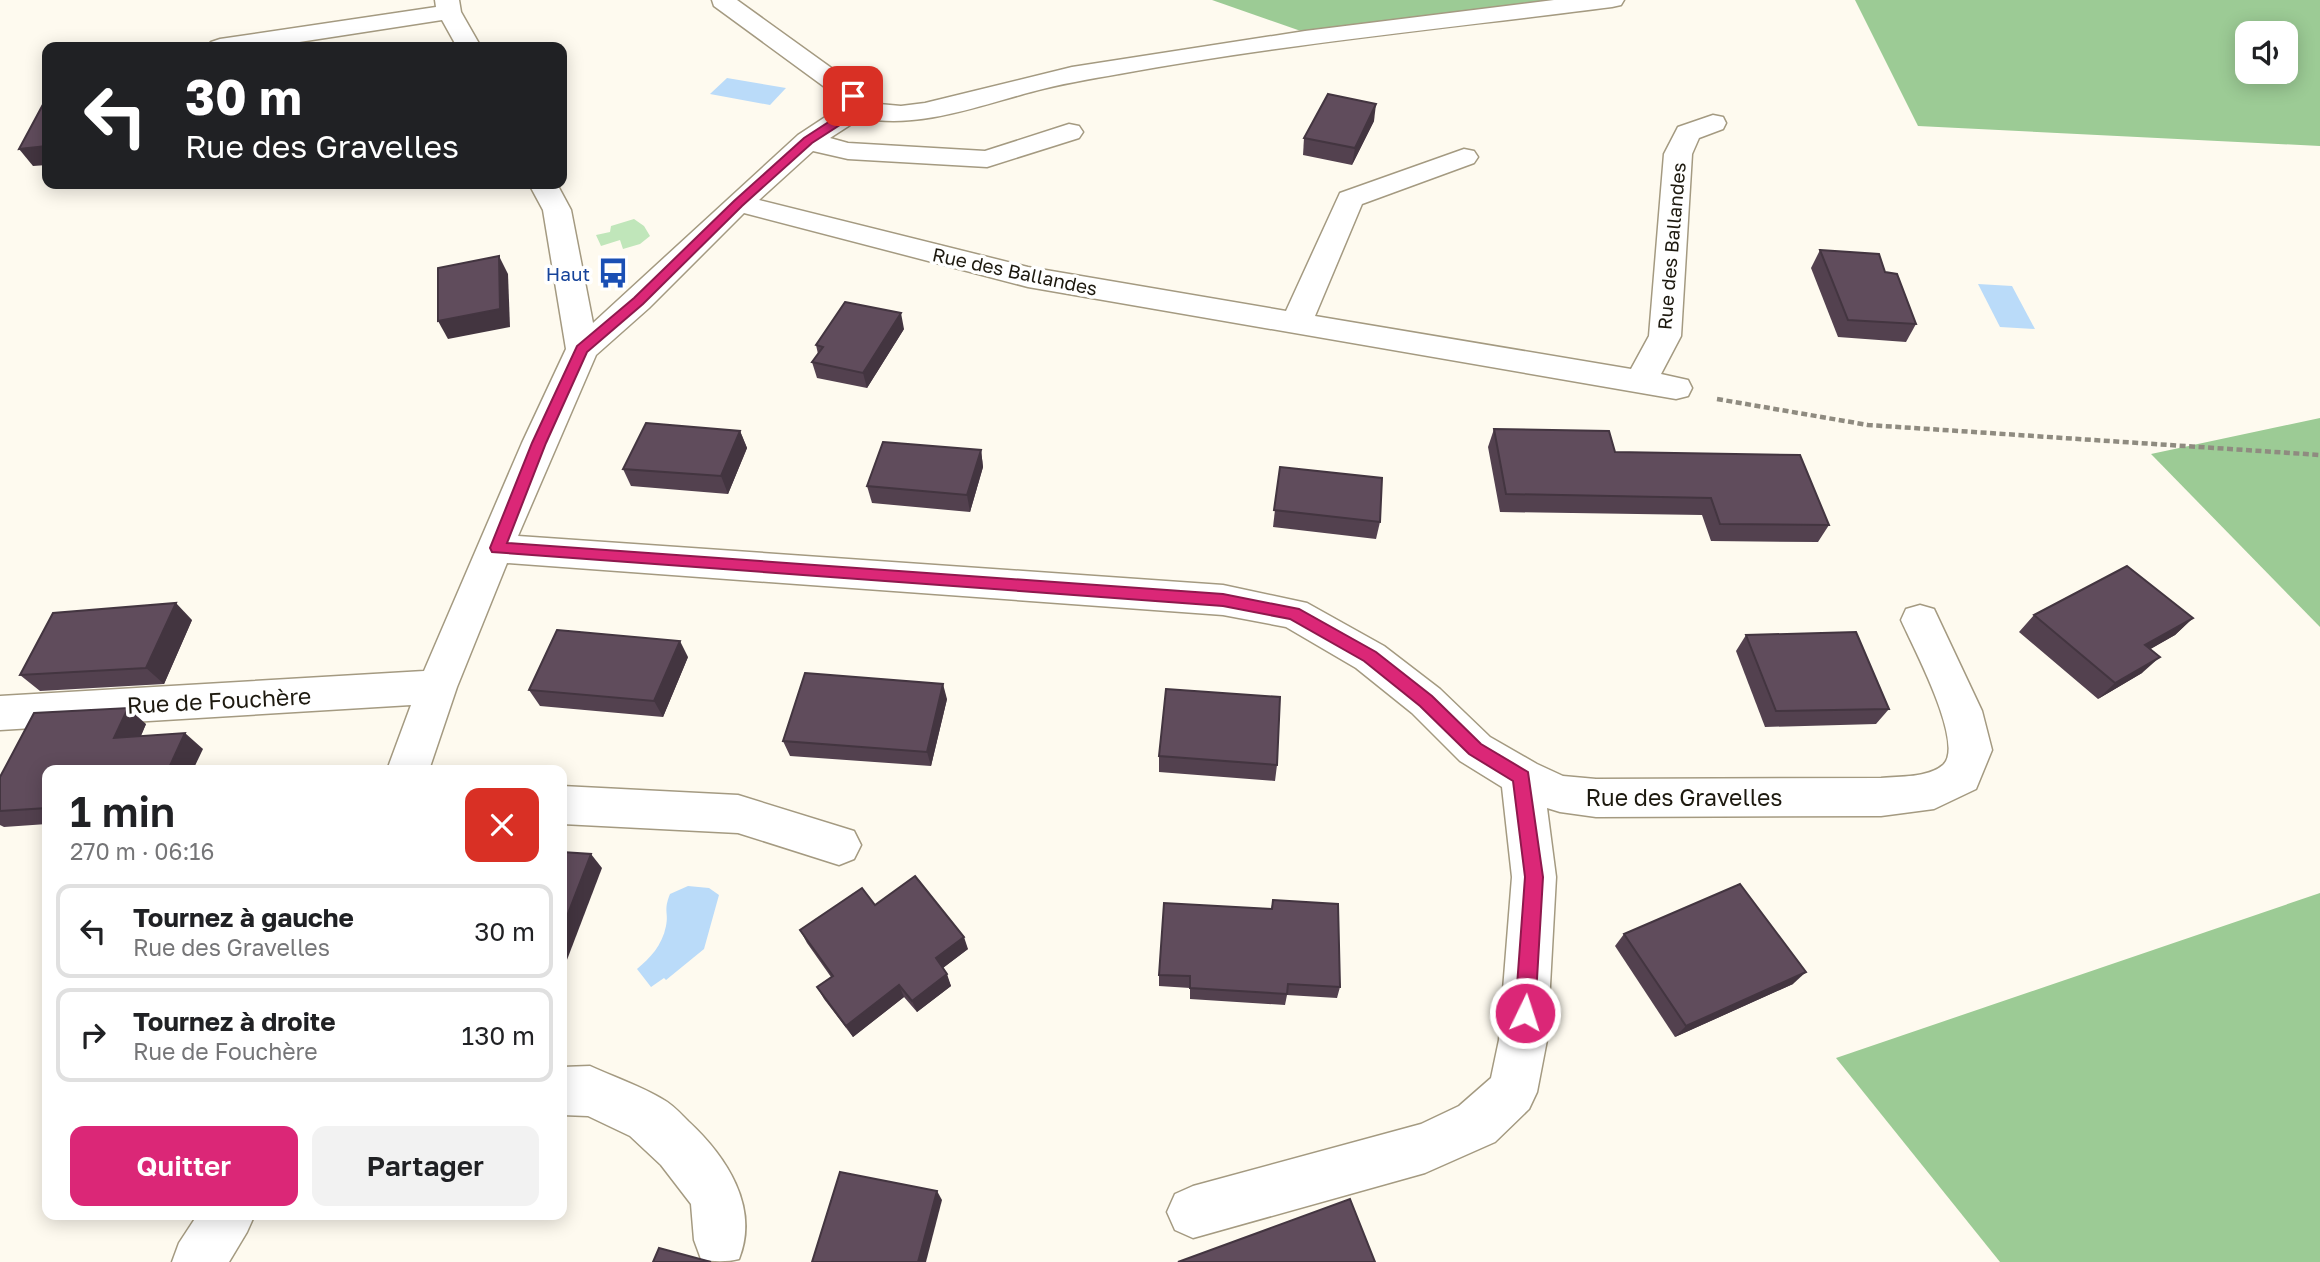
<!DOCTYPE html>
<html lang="fr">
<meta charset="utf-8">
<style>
body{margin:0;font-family:"Golos Text",sans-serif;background:#f2f2f2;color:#202124;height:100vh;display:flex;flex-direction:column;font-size:26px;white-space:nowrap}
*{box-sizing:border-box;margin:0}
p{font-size:23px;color:#757577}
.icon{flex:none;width:38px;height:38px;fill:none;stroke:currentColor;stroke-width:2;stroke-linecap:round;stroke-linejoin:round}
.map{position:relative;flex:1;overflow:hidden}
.sheet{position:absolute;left:42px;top:765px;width:525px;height:455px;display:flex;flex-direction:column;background:#fff;border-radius:14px;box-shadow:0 4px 18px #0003}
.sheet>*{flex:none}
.guide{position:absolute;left:42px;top:42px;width:525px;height:147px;border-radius:14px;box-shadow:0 4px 18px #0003;background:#202124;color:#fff;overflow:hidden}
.buttons{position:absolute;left:2235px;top:21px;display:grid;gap:14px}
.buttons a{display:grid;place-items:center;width:63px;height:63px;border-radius:14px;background:#fff;box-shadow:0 4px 18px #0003;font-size:35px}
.pin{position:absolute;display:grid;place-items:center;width:60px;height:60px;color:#fff;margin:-30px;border-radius:14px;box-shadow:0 4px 10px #0006}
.me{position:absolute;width:77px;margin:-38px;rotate:4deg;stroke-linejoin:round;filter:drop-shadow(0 0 5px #0008)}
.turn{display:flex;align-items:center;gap:24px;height:147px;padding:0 28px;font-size:32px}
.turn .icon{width:91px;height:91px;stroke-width:2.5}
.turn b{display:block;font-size:49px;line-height:60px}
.round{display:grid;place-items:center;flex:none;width:74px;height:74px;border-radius:14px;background:#f2f2f2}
.head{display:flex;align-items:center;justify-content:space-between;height:119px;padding:0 28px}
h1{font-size:42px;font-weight:600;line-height:52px}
.primary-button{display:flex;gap:14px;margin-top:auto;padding:14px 28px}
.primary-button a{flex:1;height:80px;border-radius:14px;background:#db2777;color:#fff;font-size:28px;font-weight:600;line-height:80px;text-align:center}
.primary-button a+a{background:#f2f2f2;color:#202124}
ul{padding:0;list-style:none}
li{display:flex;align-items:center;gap:21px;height:94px;margin:0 14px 10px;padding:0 14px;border:4px solid #e0e0e0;border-radius:14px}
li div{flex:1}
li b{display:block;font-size:26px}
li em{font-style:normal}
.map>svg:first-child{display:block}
</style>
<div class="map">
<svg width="2320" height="1262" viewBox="0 0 2320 1262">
<rect width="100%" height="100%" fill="#fefaef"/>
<path fill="#c0e6ba" d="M 634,219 L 644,226 L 650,236 L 640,244 L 623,249 L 620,240 L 601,246 L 596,235 L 610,232 L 611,226 Z"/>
<g fill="#9ccb95" fill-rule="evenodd">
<path d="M 1212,0 L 1612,0 L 1318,37 Z"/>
<path d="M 1855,0 L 2320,0 L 2320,146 L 1918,126 ZM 2286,33 L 2286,72 L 2247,72 L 2247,33 Z"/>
<path d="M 2320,418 L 2320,627 L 2151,454 Z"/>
<path d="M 2320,893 L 2320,1262 L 2000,1262 L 1836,1058 Z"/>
</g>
<g fill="#badbf9">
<path d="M 727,78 L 786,88 L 770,105 L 710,94 Z"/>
<path d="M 1978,284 L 2012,286 L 2035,329 L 2000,327 Z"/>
<path d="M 688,886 L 709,888 L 719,895 L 704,949 L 666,980 L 664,978 L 651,987 L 637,969 C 650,958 662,946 666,926 C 669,913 663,911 670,894 Z"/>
</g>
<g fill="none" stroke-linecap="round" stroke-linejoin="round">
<g stroke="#a49a81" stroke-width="3">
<g id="minor">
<path d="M 435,0 L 459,0 L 461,12 L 481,47 L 457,47 L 442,20 L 267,47 L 207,47 L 211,42 L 220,39 L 436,7 Z"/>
<path d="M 712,0 L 737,0 L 862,90 L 868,103 L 901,106 L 925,103 L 1072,67 L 1305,31 L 1554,0 L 1624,0 L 1621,5 L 1612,7 C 1448,28 1282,44 1119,74 C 1090,79 1060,84 1031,92 C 975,107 919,129 861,118 L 830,138 L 848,143 L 985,151 L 1069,124 L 1079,126 L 1083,132 L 1079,138 L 987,167 L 848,159 L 813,151 L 759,200 L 1028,267 L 1286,311 L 1340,193 L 1464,149 L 1474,151 L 1478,157 L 1474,163 L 1362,204 L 1315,316 L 1631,369 L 1649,336 L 1664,154 L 1678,127 L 1713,115 L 1723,117 L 1726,123 L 1723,129 L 1699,138 L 1692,154 L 1681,336 L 1661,374 L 1688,380 L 1692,388 L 1688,396 L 1676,399 L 1028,287 L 744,213 L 649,308 L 596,355 L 518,536 L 1223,585 L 1307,603 L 1384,646 L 1440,689 L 1490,737 L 1537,764 L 1563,776 L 1596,779 L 1881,778 C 1900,776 1928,778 1943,765 C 1966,745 1912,645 1901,620 L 1906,609 L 1920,605 L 1934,609 L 1982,711 L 1992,750 L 1976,789 L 1934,809 L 1881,816 L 1596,817 L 1560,812 L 1547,808 L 1556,877 L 1547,1040 L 1537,1092 L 1529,1109 L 1495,1142 L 1425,1173 L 1193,1238 L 1175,1230 L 1167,1212 L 1175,1194 L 1193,1186 L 1421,1124 L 1459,1106 L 1491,1078 L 1499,1040 L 1512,877 L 1502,787 L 1460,761 L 1412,713 L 1356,668 L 1286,627 L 1223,615 L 507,563 L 457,687 L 429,770 L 387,770 L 411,705 L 0,730 L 0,696 L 424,671 L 522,443 L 566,349 L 543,210 L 529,184 L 557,184 L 571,210 L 593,323 L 798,135 L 842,106 L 841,99 L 714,6 Z"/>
<path d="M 562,786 L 738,795 L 854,831 L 861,845 L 854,859 L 839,865 L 738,833 L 562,824 Z"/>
<path d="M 590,1066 C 614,1077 641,1086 664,1100 C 673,1105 681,1114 688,1121 C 726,1156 760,1207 739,1259 C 727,1262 713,1262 701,1259 L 694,1240 L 691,1204 L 661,1165 L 630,1136 L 588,1116 L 562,1115 L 562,1067 Z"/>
<path d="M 198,1214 L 255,1214 L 247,1232 L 229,1262 L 172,1262 L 179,1243 Z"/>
</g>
</g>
<path stroke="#8f8b80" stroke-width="4.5" stroke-dasharray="6 3.5" stroke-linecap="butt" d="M 1717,399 L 1868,425 L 2320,455"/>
<use href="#minor" fill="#fff" fill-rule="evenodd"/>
</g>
<g fill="#53414f">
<path d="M 1374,121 L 1352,165 L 1303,155 L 1304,138 Z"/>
<path d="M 1820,250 L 1885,272 L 1916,324 L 1906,342 L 1838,337 L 1811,268 Z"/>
<path d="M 904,329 L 867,388 L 817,378 L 812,362 L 818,354 L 816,345 Z"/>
<path d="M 1494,429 L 1615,452 L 1829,525 L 1818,542 L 1711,541 L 1702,515 L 1500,512 L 1488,447 Z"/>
<path d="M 740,431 L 747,448 L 728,494 L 631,486 L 623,469 Z"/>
<path d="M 981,450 L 983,467 L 970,512 L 872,503 L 867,486 Z"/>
<path d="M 1280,467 L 1380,522 L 1376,539 L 1273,527 Z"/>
<path d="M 2034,615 L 2193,618 L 2175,635 L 2150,649 L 2142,673 L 2098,699 L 2019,632 Z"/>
<path d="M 192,620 L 164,684 L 40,691 L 20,675 Z"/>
<path d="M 1746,635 L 1889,709 L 1876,724 L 1765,727 L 1736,651 Z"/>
<path d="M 688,657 L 663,717 L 540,706 L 529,690 Z"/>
<path d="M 947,699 L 931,766 L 790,756 L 783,741 Z"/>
<path d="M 146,724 L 141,736 L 203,749 L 47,770 L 47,824 L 4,827 L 0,825 L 0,777 Z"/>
<path d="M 1159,756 L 1277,765 L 1275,781 L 1159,772 Z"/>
<path d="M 1273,900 L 1340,987 L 1337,998 L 1287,995 L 1285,1005 L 1190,999 L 1190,988 L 1159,986 L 1159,975 L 1271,909 Z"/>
<path d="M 875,905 L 968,949 L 943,968 L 951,986 L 917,1012 L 904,997 L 853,1037 L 824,999 L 817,987 L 831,977 L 807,943 L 800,930 Z"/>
<path d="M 1624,934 L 1793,984 L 1675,1037 L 1615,946 Z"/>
</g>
<g fill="#433540">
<path d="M 1376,104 L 1374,121 L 1352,165 L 1355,148 Z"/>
<path d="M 47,146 L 47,165 L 33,166 L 19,149 Z"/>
<path d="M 499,256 L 508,274 L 510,327 L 448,339 L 438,321 Z"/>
<path d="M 901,313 L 904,329 L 867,388 L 863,373 Z"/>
<path d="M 740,431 L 747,448 L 728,494 L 721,476 Z"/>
<path d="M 981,450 L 983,467 L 970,512 L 967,495 Z"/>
<path d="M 176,603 L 192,620 L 164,684 L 146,668 Z"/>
<path d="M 2193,618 L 2175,635 L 2128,662 L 2145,645 Z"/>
<path d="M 680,641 L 688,657 L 663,717 L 654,701 Z"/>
<path d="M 2160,657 L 2142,673 L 2098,699 L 2115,683 Z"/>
<path d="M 943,684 L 947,699 L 931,766 L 927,752 Z"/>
<path d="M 128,708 L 146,724 L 133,753 L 114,738 Z"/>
<path d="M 185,733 L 203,749 L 193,770 L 168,770 Z"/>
<path d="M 591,854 L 602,868 L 562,973 L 562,929 Z"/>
<path d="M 964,937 L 968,949 L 940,970 L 936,958 Z"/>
<path d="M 1806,972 L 1793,984 L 1675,1037 L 1686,1026 Z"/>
<path d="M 947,974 L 951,986 L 917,1012 L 912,1001 Z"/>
<path d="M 899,985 L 904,997 L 853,1037 L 846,1026 Z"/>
<path d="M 937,1191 L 942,1200 L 926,1262 L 918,1262 Z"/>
</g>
<g fill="#604c5c" stroke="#433540" stroke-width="2">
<path d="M 1328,94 L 1376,104 L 1355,148 L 1304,138 Z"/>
<path d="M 47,97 L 47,146 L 19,149 Z"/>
<path d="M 1820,250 L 1879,254 L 1885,272 L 1897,274 L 1916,324 L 1848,320 Z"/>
<path d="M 499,256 L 500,309 L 438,321 L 438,268 Z"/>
<path d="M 845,302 L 901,313 L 863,373 L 812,362 L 823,347 L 816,345 Z"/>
<path d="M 646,423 L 740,431 L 721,476 L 623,469 Z"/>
<path d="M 1494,429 L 1609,431 L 1615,452 L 1800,455 L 1829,525 L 1720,524 L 1711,498 L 1506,494 Z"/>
<path d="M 883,442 L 981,450 L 967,495 L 867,486 Z"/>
<path d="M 1280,467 L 1382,478 L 1380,522 L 1274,510 Z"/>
<path d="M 2127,566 L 2193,618 L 2145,645 L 2160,657 L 2115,683 L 2034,615 Z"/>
<path d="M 176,603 L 146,668 L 20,675 L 53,613 Z"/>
<path d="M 557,630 L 680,641 L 654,701 L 529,690 Z"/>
<path d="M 1856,632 L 1889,709 L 1776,711 L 1746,635 Z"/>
<path d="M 805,673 L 943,684 L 927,752 L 783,741 Z"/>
<path d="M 1166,689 L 1280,697 L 1277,765 L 1159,756 Z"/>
<path d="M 128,708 L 114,738 L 185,733 L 168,770 L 47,770 L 47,808 L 0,811 L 0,777 L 34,713 Z"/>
<path d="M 562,852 L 591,854 L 562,929 Z"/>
<path d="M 915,876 L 964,937 L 936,958 L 947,974 L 912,1001 L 899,985 L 846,1026 L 817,987 L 833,976 L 800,930 L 862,888 L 875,905 Z"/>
<path d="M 1740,884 L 1806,972 L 1686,1026 L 1624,934 Z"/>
<path d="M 1273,900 L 1338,904 L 1340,987 L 1288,984 L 1287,994 L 1190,988 L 1190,976 L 1159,975 L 1164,903 L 1272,909 Z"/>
<path d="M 840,1172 L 937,1191 L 918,1262 L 812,1262 Z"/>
<path d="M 1350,1199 L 1375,1262 L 1178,1262 Z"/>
<path d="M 659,1248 L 711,1262 L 653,1262 Z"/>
</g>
<path fill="#db2777" stroke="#8e194d" stroke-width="2" d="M 853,93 L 859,96 L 860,112 L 812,143 L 742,206 L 643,304 L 587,352 L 546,443 L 507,543 L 1223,594 L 1299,609 L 1376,652 L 1432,696 L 1481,744 L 1528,772 L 1543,877 L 1535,1013 L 1532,1020 L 1525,1023 L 1518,1020 L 1515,1013 L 1525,877 L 1513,781 L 1469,754 L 1420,706 L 1364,661 L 1290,619 L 1223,606 L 492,552 L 490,548 L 532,443 L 577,346 L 634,298 L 734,201 L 804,138 L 850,108 L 848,96 Z"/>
<defs>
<g id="bus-bare" transform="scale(2.415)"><path d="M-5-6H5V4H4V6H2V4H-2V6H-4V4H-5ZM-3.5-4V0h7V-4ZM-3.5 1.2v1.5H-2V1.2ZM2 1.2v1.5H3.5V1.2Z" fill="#1a4fb4" stroke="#fff" stroke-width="2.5" paint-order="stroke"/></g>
</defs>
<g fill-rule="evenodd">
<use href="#bus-bare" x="613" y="273"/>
</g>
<g text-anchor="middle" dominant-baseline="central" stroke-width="7" stroke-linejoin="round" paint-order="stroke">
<g font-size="19" fill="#1d190f" stroke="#fff">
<text transform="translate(1671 246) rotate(-85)">Rue des Ballandes</text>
<text transform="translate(1015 271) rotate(12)">Rue des Ballandes</text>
</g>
<g font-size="19" fill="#164399" stroke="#fff" text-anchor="end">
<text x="590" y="273">Haut</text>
</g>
<g font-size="23" fill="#1d190f" stroke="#fff">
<text transform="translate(219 700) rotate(-3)">Rue de Fouchère</text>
<text x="1684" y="797">Rue des Gravelles</text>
</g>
</g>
</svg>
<div class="buttons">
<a><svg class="icon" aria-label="sound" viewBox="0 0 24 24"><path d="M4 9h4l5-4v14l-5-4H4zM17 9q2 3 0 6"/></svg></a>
</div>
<div class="pin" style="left:853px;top:96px;background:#d93025"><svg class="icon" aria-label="arrive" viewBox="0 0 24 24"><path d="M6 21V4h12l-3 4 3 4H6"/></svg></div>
<svg class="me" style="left:1525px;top:1013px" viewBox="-20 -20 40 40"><circle r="17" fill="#db2777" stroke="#fff" stroke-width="3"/><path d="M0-11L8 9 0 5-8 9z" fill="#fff"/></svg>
<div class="guide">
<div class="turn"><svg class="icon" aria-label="left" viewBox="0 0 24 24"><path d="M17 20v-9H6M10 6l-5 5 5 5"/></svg><div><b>30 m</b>Rue des Gravelles</div></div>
</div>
<section class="sheet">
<div class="head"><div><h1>1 min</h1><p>270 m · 06:16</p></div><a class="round" style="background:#d93025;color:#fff"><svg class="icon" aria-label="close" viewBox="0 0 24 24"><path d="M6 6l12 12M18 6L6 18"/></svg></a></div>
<ul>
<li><svg class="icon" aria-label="left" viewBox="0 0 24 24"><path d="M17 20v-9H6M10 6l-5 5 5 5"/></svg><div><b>Tournez à gauche</b><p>Rue des Gravelles</p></div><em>30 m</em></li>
<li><svg class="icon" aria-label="right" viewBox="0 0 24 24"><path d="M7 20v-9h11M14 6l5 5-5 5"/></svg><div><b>Tournez à droite</b><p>Rue de Fouchère</p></div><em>130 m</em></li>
</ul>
<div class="primary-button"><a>Quitter</a><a>Partager</a></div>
</section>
</div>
